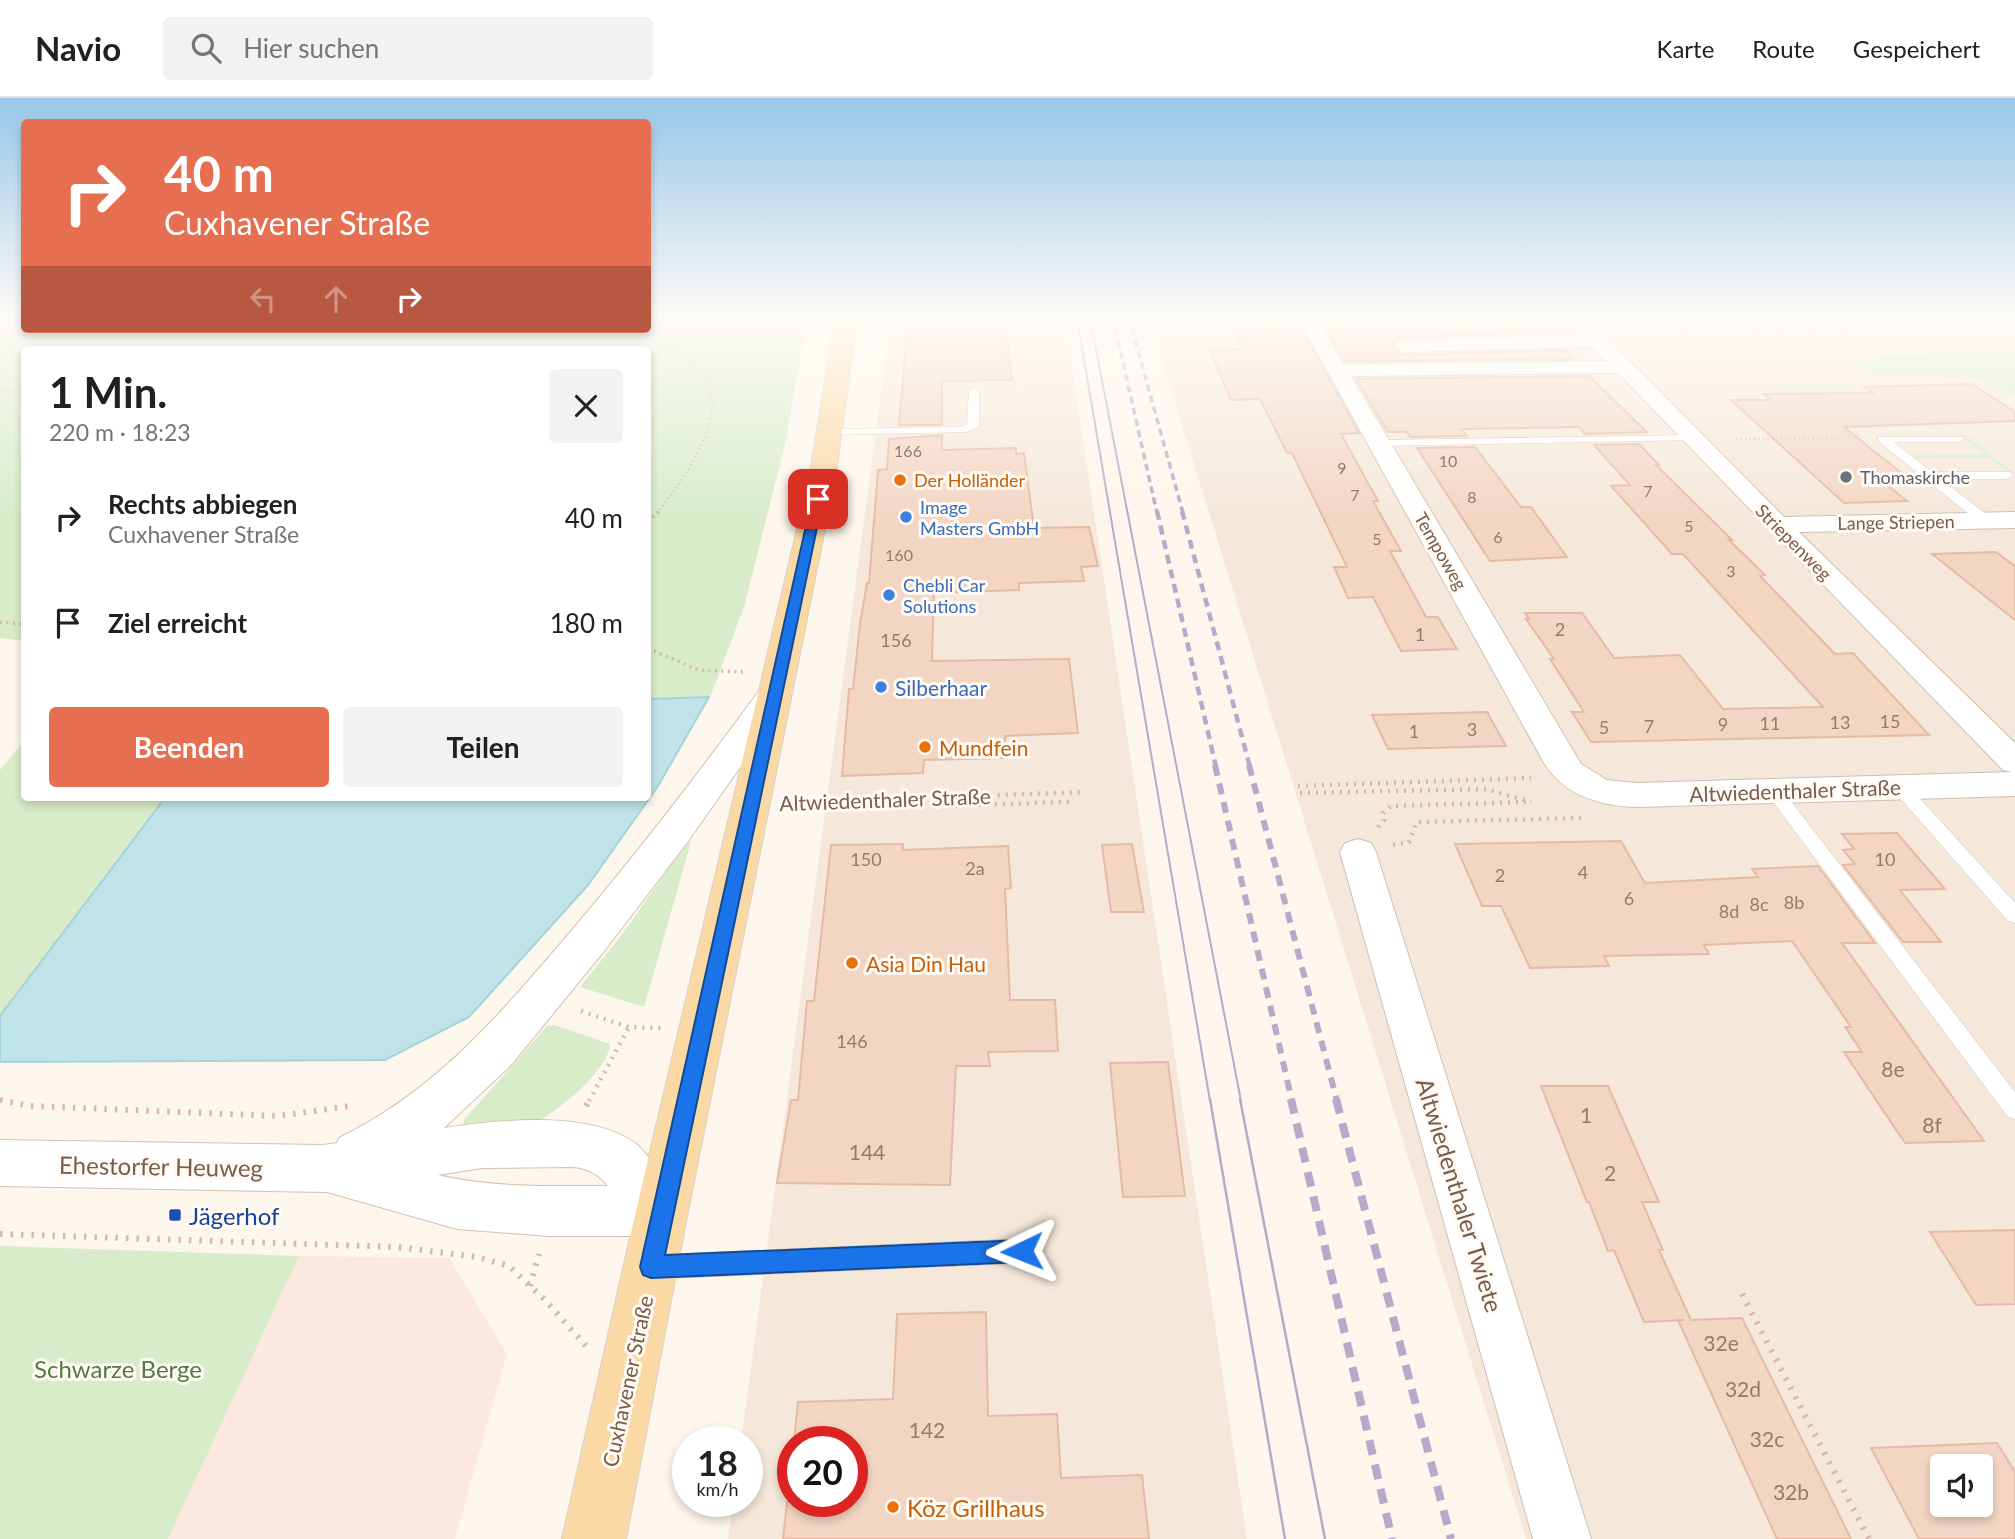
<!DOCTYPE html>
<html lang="de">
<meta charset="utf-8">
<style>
body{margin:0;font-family:Lato,sans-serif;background:#f2f2f2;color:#202124;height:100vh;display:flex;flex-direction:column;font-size:26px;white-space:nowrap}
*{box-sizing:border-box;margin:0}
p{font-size:23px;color:#757577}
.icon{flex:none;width:38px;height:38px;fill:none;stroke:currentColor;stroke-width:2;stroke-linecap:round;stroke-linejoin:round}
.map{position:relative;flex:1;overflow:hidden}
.sheet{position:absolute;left:21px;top:248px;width:630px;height:455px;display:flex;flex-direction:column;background:#fff;border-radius:7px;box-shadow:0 4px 10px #0003}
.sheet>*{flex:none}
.banner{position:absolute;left:21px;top:21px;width:630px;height:214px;border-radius:7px;box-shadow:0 4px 10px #0003;background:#e76f51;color:#fff;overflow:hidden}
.controls{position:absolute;left:1930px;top:1356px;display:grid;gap:14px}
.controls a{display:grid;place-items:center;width:63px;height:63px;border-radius:7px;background:#fff;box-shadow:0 4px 10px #0003;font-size:35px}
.speed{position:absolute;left:672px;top:1328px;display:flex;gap:14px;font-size:35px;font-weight:700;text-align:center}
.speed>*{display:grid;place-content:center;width:91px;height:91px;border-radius:50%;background:#fff;box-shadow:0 4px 10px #0003;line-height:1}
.speed small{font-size:18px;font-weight:400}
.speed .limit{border:10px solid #d22;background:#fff;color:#111}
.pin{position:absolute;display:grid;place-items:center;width:60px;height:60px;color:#fff;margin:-30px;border-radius:14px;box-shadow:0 4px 10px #0006}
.me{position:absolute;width:77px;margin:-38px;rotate:268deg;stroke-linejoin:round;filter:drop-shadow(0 0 5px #0008)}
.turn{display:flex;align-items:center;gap:24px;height:147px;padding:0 28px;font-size:32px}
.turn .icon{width:91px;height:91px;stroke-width:2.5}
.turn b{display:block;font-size:49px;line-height:60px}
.lanes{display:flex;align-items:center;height:66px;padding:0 28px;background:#0003;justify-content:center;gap:35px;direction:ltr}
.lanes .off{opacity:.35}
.round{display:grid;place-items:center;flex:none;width:74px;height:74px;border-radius:7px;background:#f2f2f2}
.summary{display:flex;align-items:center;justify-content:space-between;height:119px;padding:0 28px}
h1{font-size:42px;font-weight:700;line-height:52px}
.button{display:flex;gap:14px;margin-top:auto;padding:14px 28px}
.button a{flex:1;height:80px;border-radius:7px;background:#e76f51;color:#fff;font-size:28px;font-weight:700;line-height:80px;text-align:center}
.button a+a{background:#f2f2f2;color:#202124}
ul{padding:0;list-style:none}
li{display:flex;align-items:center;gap:21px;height:105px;padding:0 28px}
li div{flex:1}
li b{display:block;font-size:26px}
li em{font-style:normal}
header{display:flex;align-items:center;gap:42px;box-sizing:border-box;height:98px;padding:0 35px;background:#fff;border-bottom:2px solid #e0e0e0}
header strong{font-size:33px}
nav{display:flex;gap:38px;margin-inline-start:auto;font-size:24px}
.search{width:490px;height:63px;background:#f2f2f2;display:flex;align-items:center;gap:18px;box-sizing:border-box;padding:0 24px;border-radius:7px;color:#757577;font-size:26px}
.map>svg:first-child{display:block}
</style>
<header>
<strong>Navio</strong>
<div class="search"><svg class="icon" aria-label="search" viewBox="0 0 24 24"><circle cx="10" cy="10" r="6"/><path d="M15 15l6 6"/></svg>Hier suchen</div>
<nav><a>Karte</a><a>Route</a><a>Gespeichert</a></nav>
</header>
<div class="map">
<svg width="2015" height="1441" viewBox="0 0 2015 1441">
<rect width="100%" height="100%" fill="#fdf6ec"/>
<g fill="#f5e8da" fill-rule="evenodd">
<path d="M 891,220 L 1065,220 L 1247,1441 L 728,1441 L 733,1404 L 747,1404 L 747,1344 L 741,1344 ZM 793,1344 L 852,1344 L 852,1404 L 793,1404 Z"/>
<path d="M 1149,220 L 2015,220 L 2015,1441 L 1526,1441 ZM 1942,1368 L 1981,1368 L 1981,1407 L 1942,1407 Z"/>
</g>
<path fill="#fde8e0" d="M 299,1158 L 449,1160 L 507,1256 L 455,1441 L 168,1441 Z"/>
<g fill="#d8ecc9">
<path d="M 0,220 L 24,220 L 24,231 L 648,231 L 648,220 L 800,220 L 804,238 L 786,342 L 744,509 L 713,592 L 658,688 L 588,787 L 469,919 L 385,962 L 0,964 L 0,672 L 24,643 L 24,700 L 648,700 L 648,252 L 24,252 L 24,543 L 0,540 Z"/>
<path d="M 1569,247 L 1587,266 L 1356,269 L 1346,251 Z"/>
<path d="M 2015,249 L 2015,300 L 1997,288 L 1974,280 L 1873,279 L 1849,262 Z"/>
<path d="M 1959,337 L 1966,337 L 2015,376 L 2011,376 L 1989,360 L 1917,360 L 1913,357 L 1984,356 Z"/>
<path d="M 691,744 L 644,909 L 580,889 L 624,834 L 686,745 Z"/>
<path d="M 554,927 L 610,946 C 609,971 561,1010 540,1022 C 531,1027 474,1029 464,1026 L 464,1022 L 547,928 Z"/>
<path d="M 0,1148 L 299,1158 L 168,1441 L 0,1441 Z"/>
</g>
<path fill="#bfe3e8" stroke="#a5d3da" stroke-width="2" d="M 709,599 L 658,688 L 588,787 L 469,919 L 385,962 L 0,964 L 0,918 L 165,700 L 648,700 L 648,601 Z"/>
<g fill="#f3d5c3" stroke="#e6bba3" stroke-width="2" fill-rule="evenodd">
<path d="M 961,220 L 1004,220 L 1012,282 L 942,283 L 942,327 L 899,327 L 908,224 L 961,223 Z"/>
<path d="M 1531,220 L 1546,235 L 1405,239 L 1396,242 L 1392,248 L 1397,255 L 1405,257 L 1564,252 L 1572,261 L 1345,263 L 1320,221 Z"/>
<path d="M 1296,221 L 1359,335 L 1341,336 L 1378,403 L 1373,403 L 1401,453 L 1390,453 L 1426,519 L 1438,519 L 1457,551 L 1401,553 L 1373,499 L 1348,500 L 1334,469 L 1347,469 L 1292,355 L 1287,355 L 1260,301 L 1231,302 L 1210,252 L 1243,251 L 1229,225 Z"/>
<path d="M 1589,278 L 1647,334 L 1585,336 L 1579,329 L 1461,331 L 1467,338 L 1410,339 L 1407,334 L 1388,334 L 1356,281 Z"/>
<path d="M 1972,286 L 2015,314 L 2015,323 L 1844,329 L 1905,378 L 1876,378 L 1907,403 L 1844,405 L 1731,302 L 1771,302 L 1764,296 L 1873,295 L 1864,289 Z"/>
<path d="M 942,337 L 942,352 L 1016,350 L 1016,356 L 1024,355 L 1034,430 L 1089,429 L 1098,468 L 1081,469 L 1084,483 L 1019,485 L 1019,492 L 934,495 L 932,563 L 1069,561 L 1078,635 L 1005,638 L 1006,660 L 924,662 L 923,675 L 842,678 L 849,591 L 853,591 L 860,526 L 867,485 L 869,485 L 878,372 L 887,371 L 889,341 Z"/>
<path d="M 1639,346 L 1659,367 L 1656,367 L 1732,442 L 1729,442 L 1765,477 L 1760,478 L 1835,556 L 1853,555 L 1929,637 L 1591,644 L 1572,614 L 1584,614 L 1550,561 L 1554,561 L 1526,521 L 1529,521 L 1525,515 L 1582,515 L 1614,560 L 1680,557 L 1723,611 L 1823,609 L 1683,456 L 1672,456 L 1611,388 L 1630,387 L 1594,347 Z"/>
<path d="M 1475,349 L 1521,409 L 1531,409 L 1567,459 L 1490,463 L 1417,350 Z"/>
<path d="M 1996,454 L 2015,468 L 2015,522 L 1932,456 Z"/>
<path d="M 1487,614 L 1506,648 L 1388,651 L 1372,617 Z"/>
<path d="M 1897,735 L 1945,791 L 1900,792 L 1941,844 L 1903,844 L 1843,767 L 1855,766 L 1843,752 L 1854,751 L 1842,736 Z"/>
<path d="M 1621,743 L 1645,785 L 1758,779 L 1752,771 L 1818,768 L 1875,845 L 1842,845 L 1984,1043 L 1905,1045 L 1844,954 L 1862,954 L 1845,929 L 1851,929 L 1792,843 L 1704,847 L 1709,856 L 1604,858 L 1609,868 L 1530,870 L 1501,808 L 1482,808 L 1455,746 Z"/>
<path d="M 903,746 L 903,752 L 1008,748 L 1011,790 L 1005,791 L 1010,902 L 1055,902 L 1058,953 L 988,954 L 990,968 L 956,968 L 950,1087 L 777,1085 L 791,1002 L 798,1002 L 807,903 L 814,903 L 831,747 Z"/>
<path d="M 1132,746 L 1144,814 L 1111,814 L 1102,747 Z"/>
<path d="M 1168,964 L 1185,1098 L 1123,1099 L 1110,965 Z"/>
<path d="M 1541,988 L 1608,988 L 1659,1104 L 1642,1104 L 1663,1152 L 1659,1152 L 1691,1222 L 1742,1220 L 1851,1441 L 1777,1441 L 1678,1222 L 1684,1222 L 1644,1224 L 1614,1152 L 1608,1153 L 1589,1104 L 1587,1104 Z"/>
<path d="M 2015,1132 L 2015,1206 L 1976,1207 L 1930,1134 Z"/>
<path d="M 986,1214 L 988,1318 L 1057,1316 L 1061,1380 L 1142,1377 L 1149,1441 L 783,1441 L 787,1404 L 852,1404 L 852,1344 L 794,1344 L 798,1304 L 893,1301 L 897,1216 Z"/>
<path d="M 1997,1345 L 2015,1374 L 2015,1441 L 1919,1441 L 1871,1350 ZM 1942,1368 L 1981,1368 L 1981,1407 L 1942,1407 Z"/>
</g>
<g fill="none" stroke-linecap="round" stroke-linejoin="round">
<g stroke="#d1beb0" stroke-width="1">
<g id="lane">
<path d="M 974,290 L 979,293 L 979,328 L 967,334 L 829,337 L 823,334 L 829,331 L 961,329 L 967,326 L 969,293 Z"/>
<path d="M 1693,337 L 1697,338 L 1697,342 L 1380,348 L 1374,345 L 1380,342 Z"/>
<path d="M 1878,339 L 1963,339 L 1963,343 L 1959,344 L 1894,344 L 1932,374 L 2011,374 L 2013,377 L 2007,381 L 1941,381 L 1990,419 L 1990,425 L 1980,425 L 1878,343 Z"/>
<path d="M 1899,682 L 1905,684 L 2015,805 L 2015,825 L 2008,823 L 1893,692 L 1891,688 Z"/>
<path d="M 1774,687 L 1780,689 L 2015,994 L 2015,1021 L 2007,1018 L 1768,697 L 1765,693 Z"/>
<path d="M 1022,1141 L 1031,1145 L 1034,1153 L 1031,1161 L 1022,1165 L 654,1181 L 645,1178 L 642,1169 L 645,1160 L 654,1157 Z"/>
</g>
</g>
<g stroke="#d1beb0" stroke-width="2">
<g id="street">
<path d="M 1298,220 L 1317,220 L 1343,266 L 1606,263 L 1593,249 L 1405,254 L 1398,252 L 1395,248 L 1398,244 L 1405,242 L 1582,237 L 1567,220 L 1587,220 L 1784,419 L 2015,414 L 2015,430 L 1799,434 L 2015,645 L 2015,698 L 1637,709 C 1600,708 1565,698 1544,665 ZM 1618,275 L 2003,672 L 2012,674 L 1637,685 L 1607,682 L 1581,666 L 1351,278 Z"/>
<path d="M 1358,741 L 1371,745 L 1376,754 L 1591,1441 L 1533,1441 L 1340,754 L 1345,745 Z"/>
</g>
</g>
<g stroke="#d6c0b0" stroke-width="2">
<path id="secondary" d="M 776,583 L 788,586 L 793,594 L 686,746 L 605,852 L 511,967 L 444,1030 C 498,1022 589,1012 635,1045 C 643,1051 650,1062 657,1069 C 670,1083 680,1095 688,1113 L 680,1131 L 662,1138 L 550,1138 L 457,1131 L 327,1094 L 0,1088 L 0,1042 L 323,1047 L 337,1045 L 339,1040 C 433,994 494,923 561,845 C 632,762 699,675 764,586 ZM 572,1069 C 588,1070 598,1076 608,1088 C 553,1088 492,1090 438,1077 L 482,1070 Z"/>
</g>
<g stroke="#dad1cd" stroke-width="2">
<path id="primary" d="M 835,220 L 857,220 L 836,376 L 688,1113 L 626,1441 L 562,1441 L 636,1113 L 810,376 Z"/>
</g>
<g stroke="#d9b8a5" stroke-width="2.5" stroke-dasharray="1 3.5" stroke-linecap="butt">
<path d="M 1935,220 L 1956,234 L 2015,233"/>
<path d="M 1633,237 L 1846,237 L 1823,220"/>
<path d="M 0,294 L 24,294"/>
<path d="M 1736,341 L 1836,340 L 1860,336"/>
<path d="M 657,415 C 679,389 722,328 710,292 C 703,270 677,251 660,235 L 663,220"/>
</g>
<g stroke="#d9b8a5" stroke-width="3.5" stroke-dasharray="2 4.5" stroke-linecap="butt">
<path d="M 648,424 L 659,413"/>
<path d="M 0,524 L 24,526"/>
<path d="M 648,550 L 698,572 L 744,574"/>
</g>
<g stroke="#d9b8a5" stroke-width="4.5" stroke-dasharray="2 6" stroke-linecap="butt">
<path d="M 1298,688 L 1531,680"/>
<path d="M 1300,695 L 1486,691 L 1531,704"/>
<path d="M 790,705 L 1083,694"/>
<path d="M 787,708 L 832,711 L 1069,704"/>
<path d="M 1378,729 L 1384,722 L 1383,715 L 1391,708 L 1526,704"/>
<path d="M 1393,747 L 1409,744 L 1417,724 L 1581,720"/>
<path d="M 581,913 L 629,929 L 661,930"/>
<path d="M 0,1002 L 4,1003"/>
<path d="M 589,1003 L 629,929"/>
</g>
<g stroke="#d9b8a5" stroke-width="6" stroke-dasharray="2.5 8" stroke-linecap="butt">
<path d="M 0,1002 L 30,1008 L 278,1018 L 350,1008"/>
<path d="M 586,1008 L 590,1001"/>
<path d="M 0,1136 L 397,1149 L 477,1159 L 509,1168 L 545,1202 L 586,1248"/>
<path d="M 530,1188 L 539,1156"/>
<path d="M 1742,1196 L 1869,1441"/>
</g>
<use href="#lane" fill="#fff" fill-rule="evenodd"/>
<use href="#street" fill="#fff" fill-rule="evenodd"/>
<use href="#secondary" fill="#fff" fill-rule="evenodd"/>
<use href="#primary" fill="#fbd9a5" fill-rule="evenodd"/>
<g stroke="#b9a8c9" stroke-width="2">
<path d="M 1077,220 L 1210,1003"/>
<path d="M 1090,220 L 1241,1003"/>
</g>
<g stroke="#b9a8c9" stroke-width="2.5">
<path d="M 1210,1001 L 1285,1441"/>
<path d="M 1240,1001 L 1325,1441"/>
</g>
<g stroke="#b9a8c9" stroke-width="3.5" stroke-dasharray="7 4.5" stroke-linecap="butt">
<path d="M 1113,220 L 1157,415"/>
<path d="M 1129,220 L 1183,415"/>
</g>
<g stroke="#b9a8c9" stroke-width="4.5" stroke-dasharray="9 6" stroke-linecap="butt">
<path d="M 1157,413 L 1216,669"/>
<path d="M 1182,413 L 1250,669"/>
</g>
<g stroke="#b9a8c9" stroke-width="6" stroke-dasharray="11 8" stroke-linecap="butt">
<path d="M 1215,667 L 1292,1003"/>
<path d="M 1249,667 L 1337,1003"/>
</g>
<g stroke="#b9a8c9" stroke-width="8" stroke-dasharray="15 10" stroke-linecap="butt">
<path d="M 1291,1001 L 1392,1441"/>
<path d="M 1336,1001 L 1451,1441"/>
</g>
</g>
<linearGradient id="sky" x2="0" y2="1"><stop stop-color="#97c7e8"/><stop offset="0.52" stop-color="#fefbf6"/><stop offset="1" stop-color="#fefbf6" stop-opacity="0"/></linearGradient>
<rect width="2015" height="422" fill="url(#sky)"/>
<path fill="#1a73e8" stroke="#114b97" stroke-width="2" d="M 818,398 L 823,401 L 665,1157 L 1022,1142 L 1030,1145 L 1033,1153 L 1030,1161 L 1022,1164 L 651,1180 L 643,1177 L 640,1169 L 812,401 Z"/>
<circle fill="#6b7280" stroke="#fffaf3" stroke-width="2.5" cx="1846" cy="379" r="7"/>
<g fill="#e8710a" stroke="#fffaf3" stroke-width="2.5">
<circle cx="900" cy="382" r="7"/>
<circle cx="925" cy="649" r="7"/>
<circle cx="852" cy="865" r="7"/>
<circle cx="893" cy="1409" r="7"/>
</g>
<g fill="#3f7fe0" stroke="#fffaf3" stroke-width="2.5">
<circle cx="906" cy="419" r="7"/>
<circle cx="889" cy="497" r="7"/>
<circle cx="881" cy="589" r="7"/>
</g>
<rect fill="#1a4fb4" stroke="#fffaf3" stroke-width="2.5" x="168" y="1110" width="14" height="14" rx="3.5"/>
<g text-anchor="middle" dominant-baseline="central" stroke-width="6" stroke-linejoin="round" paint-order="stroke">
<g font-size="16" fill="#987a6a">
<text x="908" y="352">166</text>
<text x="1448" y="362">10</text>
<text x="1342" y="369">9</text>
<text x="1648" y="392">7</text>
<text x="1355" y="396">7</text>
<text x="1472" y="398">8</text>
<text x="1689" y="427">5</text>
<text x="1498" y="438">6</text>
<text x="1377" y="440">5</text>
<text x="899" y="456">160</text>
<text x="1731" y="472">3</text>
</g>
<g font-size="18" fill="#5b616d" stroke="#fffaf3" text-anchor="start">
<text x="1860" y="379">Thomaskirche</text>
</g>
<g font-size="18" fill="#c56008" stroke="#fffaf3" text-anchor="start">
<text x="914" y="382">Der Holländer</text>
</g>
<g font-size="18" fill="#366cbe" stroke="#fffaf3" text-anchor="start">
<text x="920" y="409">Image<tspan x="920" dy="21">Masters GmbH</tspan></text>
<text x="903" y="487">Chebli Car<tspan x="903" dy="21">Solutions</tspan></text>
</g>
<g font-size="18" fill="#7a5c4d" stroke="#fffaf3">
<text transform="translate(1896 424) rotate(-1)">Lange Striepen</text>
<text transform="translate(1794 444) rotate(45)">Striepenweg</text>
<text transform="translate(1441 453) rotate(60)">Tempoweg</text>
</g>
<g font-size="18" fill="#987a6a">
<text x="1560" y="531">2</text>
<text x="1420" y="536">1</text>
<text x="896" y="542">156</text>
<text x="1890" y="623">15</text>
<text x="1840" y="624">13</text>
<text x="1770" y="625">11</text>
<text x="1723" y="626">9</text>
<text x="1649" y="628">7</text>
<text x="1604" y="629">5</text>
<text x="1472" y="631">3</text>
<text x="1414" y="633">1</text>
<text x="866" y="761">150</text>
<text x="1885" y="761">10</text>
<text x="975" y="770">2a</text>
<text x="1583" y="774">4</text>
<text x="1500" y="777">2</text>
<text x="1629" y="800">6</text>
<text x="1794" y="804">8b</text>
<text x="1759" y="806">8c</text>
<text x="1729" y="813">8d</text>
<text x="852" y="943">146</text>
</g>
<g font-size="21" fill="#366cbe" stroke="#fffaf3" text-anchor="start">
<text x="895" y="589">Silberhaar</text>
</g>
<g font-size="21" fill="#c56008" stroke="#fffaf3" text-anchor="start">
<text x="939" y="649">Mundfein</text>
<text x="866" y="865">Asia Din Hau</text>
</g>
<g font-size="21" fill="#7a5c4d" stroke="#fffaf3">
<text transform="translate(1795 692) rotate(-2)">Altwiedenthaler Straße</text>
<text transform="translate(885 701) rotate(-2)">Altwiedenthaler Straße</text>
<text transform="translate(627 1283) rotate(-78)">Cuxhavener Straße</text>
</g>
<g font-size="21" fill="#987a6a">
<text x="1893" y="970">8e</text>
<text x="1586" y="1016">1</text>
<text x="1932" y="1026">8f</text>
<text x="867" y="1053">144</text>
<text x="1610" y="1074">2</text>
<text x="1721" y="1244">32e</text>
<text x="1743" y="1290">32d</text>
<text x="927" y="1331">142</text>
<text x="1767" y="1340">32c</text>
<text x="1791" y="1393">32b</text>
</g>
<g font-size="24" fill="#7a5c4d" stroke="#fffaf3">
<text transform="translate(161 1068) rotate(1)">Ehestorfer Heuweg</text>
<text transform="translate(1460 1097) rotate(73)">Altwiedenthaler Twiete</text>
</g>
<g font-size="24" fill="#164399" stroke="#fffaf3" text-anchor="start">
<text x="189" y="1117">Jägerhof</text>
</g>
<g font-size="24" fill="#537a41" stroke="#fffaf3">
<text x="118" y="1270">Schwarze Berge</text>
</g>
<g font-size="24" fill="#c56008" stroke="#fffaf3" text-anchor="start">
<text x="907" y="1409">Köz Grillhaus</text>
</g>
</g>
</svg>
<div class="controls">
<a><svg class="icon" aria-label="sound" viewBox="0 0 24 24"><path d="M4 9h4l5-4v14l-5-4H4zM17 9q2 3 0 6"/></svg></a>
</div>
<div class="speed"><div>18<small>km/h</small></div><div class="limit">20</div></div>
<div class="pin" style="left:818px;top:401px;background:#d93025"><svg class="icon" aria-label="arrive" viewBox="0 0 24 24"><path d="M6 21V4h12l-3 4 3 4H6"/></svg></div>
<svg class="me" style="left:1022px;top:1153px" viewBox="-20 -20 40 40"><path d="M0-17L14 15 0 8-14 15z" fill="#1a73e8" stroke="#fff" stroke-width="4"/></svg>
<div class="banner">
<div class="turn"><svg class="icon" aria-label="right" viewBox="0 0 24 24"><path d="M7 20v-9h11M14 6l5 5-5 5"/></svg><div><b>40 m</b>Cuxhavener Straße</div></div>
<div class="lanes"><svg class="icon off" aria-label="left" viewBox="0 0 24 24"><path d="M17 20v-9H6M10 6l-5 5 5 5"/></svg><svg class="icon off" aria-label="ahead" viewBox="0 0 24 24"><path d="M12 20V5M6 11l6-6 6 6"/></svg><svg class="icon" aria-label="right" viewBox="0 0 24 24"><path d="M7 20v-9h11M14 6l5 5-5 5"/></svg></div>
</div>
<section class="sheet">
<div class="summary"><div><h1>1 Min.</h1><p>220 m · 18:23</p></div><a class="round"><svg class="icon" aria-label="close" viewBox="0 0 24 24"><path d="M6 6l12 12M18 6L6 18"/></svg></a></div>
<ul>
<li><svg class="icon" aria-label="right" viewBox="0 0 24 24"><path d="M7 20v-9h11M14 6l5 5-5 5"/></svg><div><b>Rechts abbiegen</b><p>Cuxhavener Straße</p></div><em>40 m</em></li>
<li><svg class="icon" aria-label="arrive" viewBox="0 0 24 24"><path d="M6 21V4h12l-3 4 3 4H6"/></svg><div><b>Ziel erreicht</b></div><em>180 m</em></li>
</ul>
<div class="button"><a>Beenden</a><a>Teilen</a></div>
</section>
</div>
